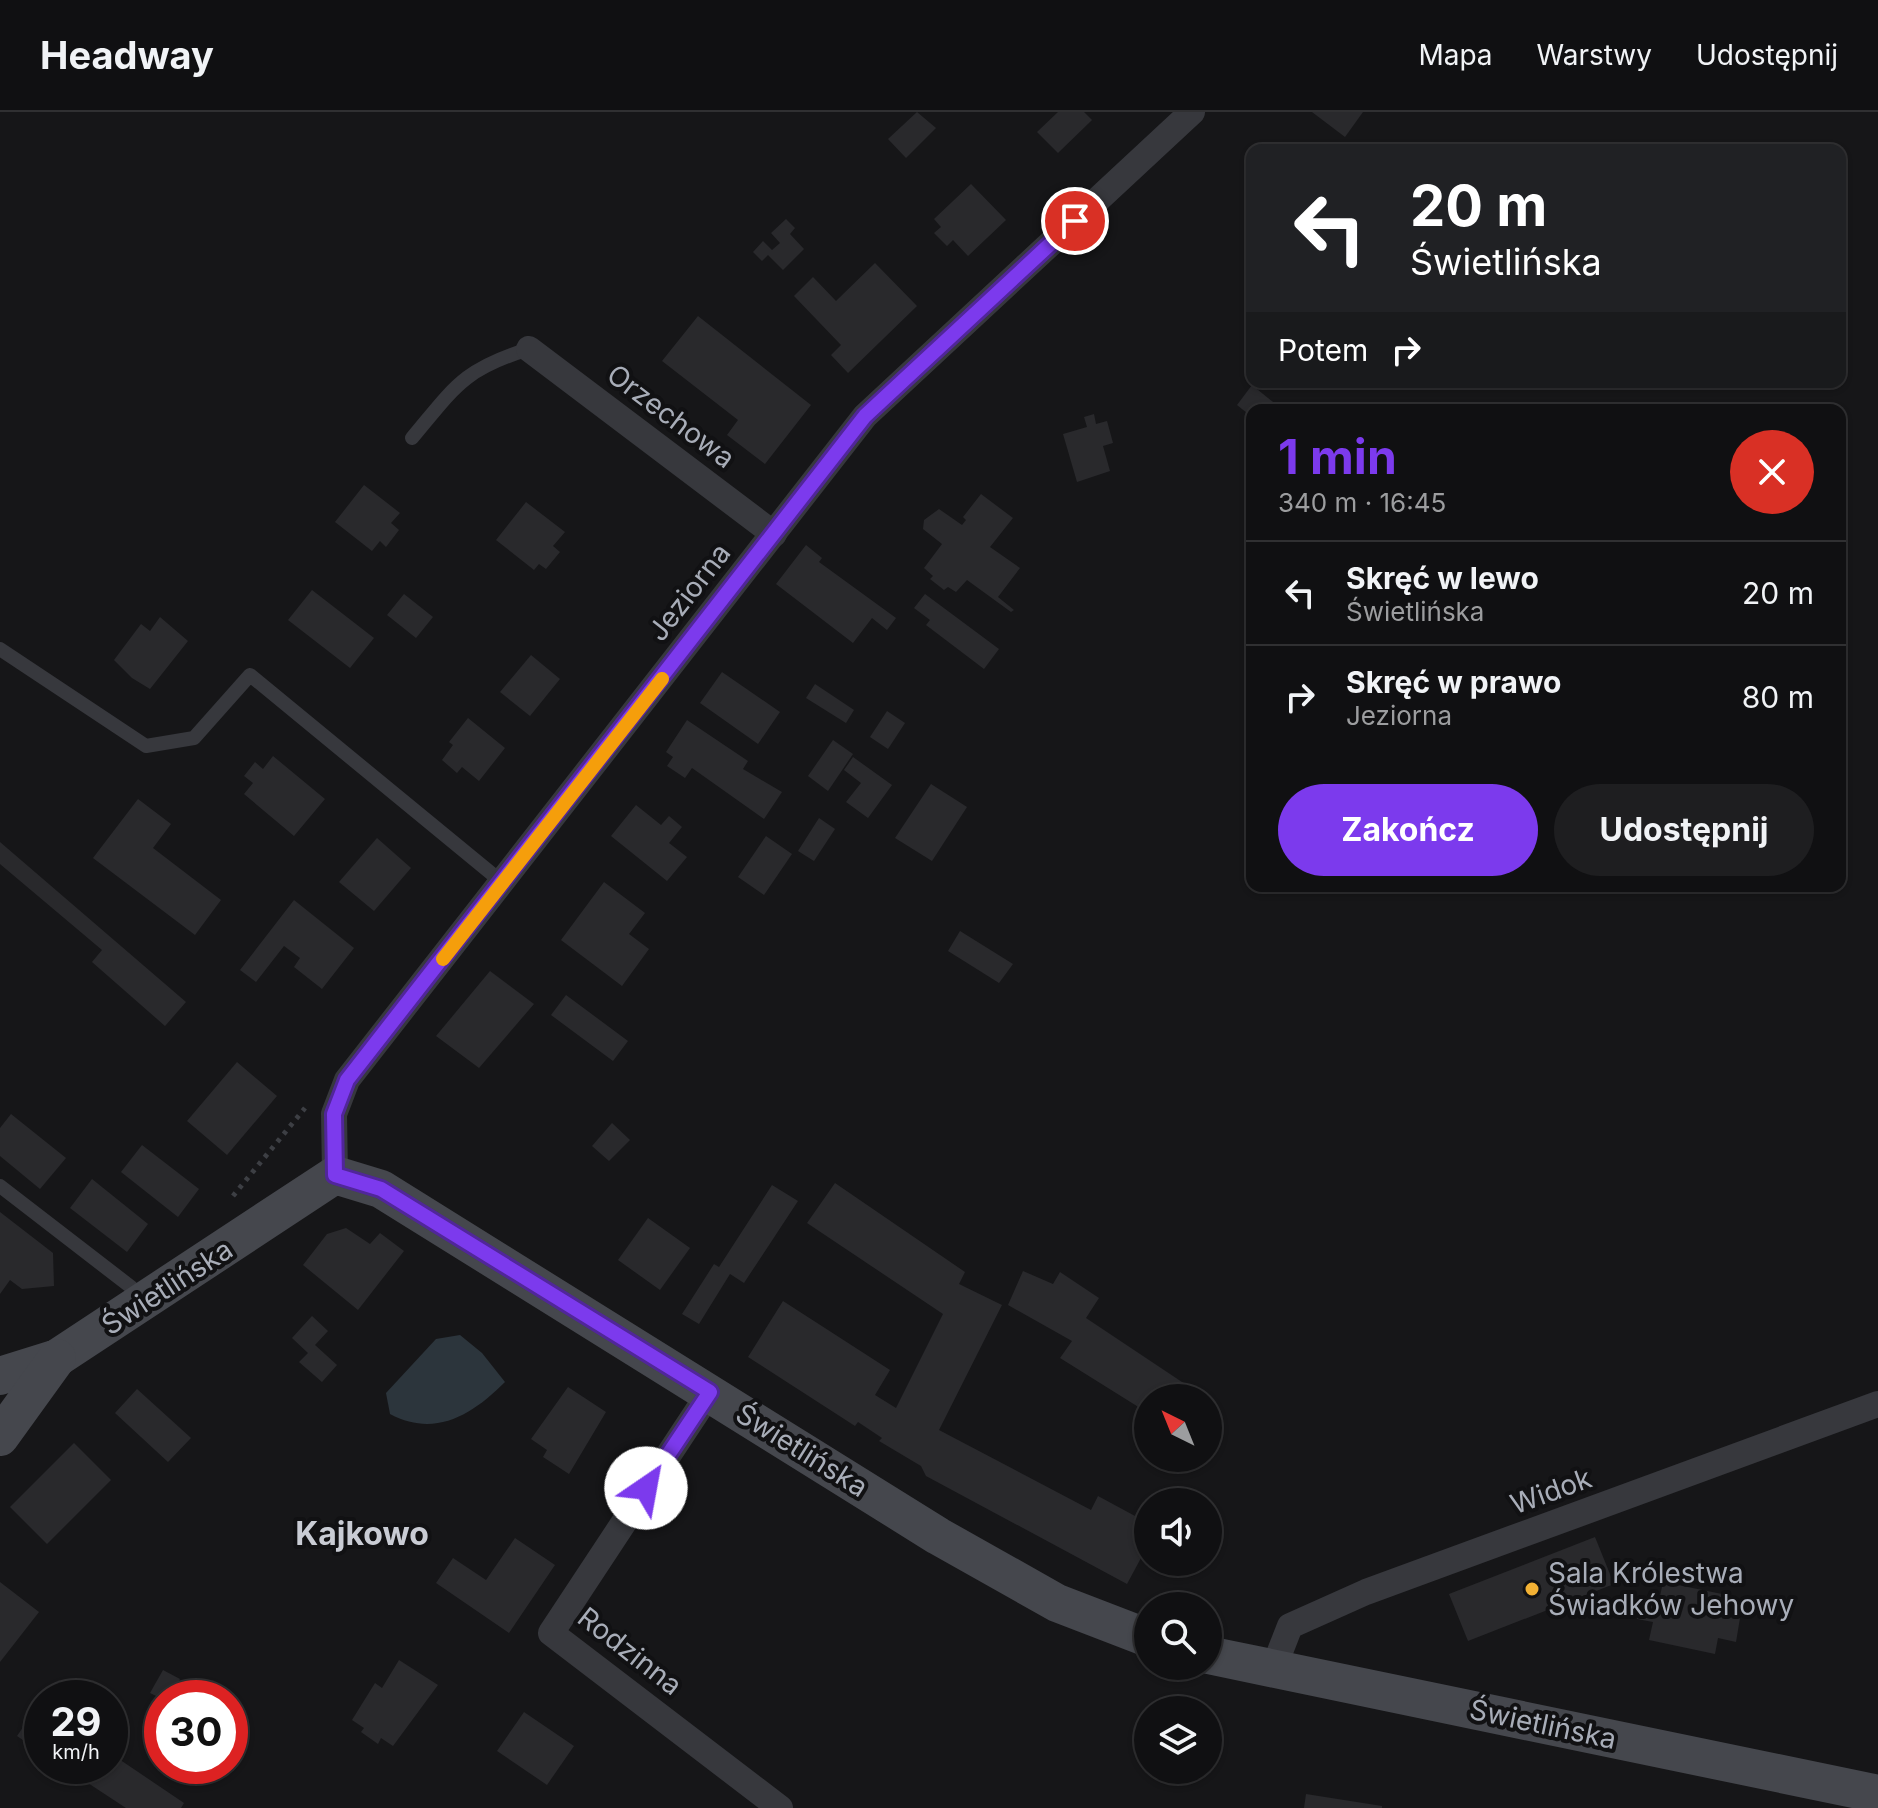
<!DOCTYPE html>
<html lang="pl">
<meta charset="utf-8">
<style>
body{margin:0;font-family:Inter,sans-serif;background:#1e1e20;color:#f1f3f6;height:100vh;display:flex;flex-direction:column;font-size:30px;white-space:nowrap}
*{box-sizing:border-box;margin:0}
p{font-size:26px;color:#9c9d9f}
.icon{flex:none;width:44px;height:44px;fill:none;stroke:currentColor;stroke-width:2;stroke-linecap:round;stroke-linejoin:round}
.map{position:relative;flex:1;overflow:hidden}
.sheet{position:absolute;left:1246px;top:292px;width:600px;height:488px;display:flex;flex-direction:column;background:#101012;border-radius:16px;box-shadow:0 2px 6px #0004,0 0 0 2px #303032}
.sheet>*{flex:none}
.top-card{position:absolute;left:1246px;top:32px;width:600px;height:244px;border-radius:16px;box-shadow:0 2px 6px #0004,0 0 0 2px #303032;background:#202124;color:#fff;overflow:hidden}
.needle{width:52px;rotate:317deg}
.tools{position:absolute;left:1134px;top:1272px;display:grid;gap:16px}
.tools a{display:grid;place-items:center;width:88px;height:88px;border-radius:50%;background:#101012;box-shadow:0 2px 6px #0004,0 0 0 2px #303032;font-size:40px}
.speed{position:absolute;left:24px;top:1568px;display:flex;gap:16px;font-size:40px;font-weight:700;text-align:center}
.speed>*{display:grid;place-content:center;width:104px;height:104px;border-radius:50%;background:#101012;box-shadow:0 2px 6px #0004,0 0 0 2px #303032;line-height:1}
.speed small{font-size:20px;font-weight:400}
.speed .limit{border:12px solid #d22;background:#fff;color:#111}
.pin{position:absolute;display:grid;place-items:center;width:68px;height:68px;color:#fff;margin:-34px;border:4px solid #fff;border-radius:50%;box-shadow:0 2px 8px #0007}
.me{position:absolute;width:88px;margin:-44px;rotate:33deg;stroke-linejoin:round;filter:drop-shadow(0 0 6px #0008)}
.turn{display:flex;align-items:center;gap:28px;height:168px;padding:0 32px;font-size:36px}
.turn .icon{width:104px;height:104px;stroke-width:2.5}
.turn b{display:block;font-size:56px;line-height:68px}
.then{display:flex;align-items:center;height:76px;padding:0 32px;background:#0003;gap:16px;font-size:30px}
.round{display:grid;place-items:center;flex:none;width:84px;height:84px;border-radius:42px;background:#1e1e20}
.head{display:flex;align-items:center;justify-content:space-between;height:136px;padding:0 32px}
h1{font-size:48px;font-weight:700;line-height:60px;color:#7c3aed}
.primary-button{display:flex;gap:16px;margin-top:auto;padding:16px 32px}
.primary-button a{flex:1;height:92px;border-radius:48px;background:#7c3aed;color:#fff;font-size:32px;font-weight:700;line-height:92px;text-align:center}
.primary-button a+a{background:#1e1e20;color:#f1f3f6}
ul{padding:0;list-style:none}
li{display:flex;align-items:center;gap:24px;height:104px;padding:0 32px;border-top:2px solid #303032}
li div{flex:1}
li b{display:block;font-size:30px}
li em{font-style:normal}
header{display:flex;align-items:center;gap:48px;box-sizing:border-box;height:112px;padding:0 40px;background:#101012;border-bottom:2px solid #303032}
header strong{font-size:38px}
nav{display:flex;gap:44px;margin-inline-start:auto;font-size:28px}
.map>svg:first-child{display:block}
</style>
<header>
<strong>Headway</strong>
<nav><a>Mapa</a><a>Warstwy</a><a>Udostępnij</a></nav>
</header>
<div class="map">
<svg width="1878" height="1696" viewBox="0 0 1878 1696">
<rect width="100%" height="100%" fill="#161618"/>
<path fill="#2c353c" d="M 460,1223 L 482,1241 L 505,1270 C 472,1303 435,1326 390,1302 L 386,1281 L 436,1227 Z"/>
<g fill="#29292c">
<path d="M 917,0 L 936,16 L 906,46 L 888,27 Z"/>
<path d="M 1058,0 L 1084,0 L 1092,8 L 1058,41 L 1037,20 Z"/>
<path d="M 1312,0 L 1363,0 L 1345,25 Z"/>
<path d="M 971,72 L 1006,108 L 968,144 L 953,128 L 947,134 L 934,121 L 941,115 L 934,107 Z"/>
<path d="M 786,107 L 795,116 L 790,122 L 804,137 L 783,158 L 768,143 L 762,149 L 753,140 L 763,129 L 772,138 L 780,131 L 771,121 Z"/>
<path d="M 875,151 L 917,194 L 848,261 L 831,243 L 841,233 L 794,184 L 813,165 L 836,189 Z"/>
<path d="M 698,204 L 811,293 L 765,352 L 727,323 L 738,308 L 662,249 Z"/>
<path d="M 1252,273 L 1283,298 L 1252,298 L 1252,305 L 1237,293 Z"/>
<path d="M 1094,302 L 1096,312 L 1107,309 L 1113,331 L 1103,334 L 1110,359 L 1077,370 L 1063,322 L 1087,315 L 1084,305 Z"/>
<path d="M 364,373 L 400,401 L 391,411 L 399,418 L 386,435 L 380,429 L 372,439 L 335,410 Z"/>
<path d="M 981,382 L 1013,406 L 990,435 L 1020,456 L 998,485 L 1014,498 L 1011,500 L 967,468 L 956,480 L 948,475 L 944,478 L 930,467 L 933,464 L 924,456 L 942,432 L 923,417 L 924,408 L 939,397 L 962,413 L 966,408 L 963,405 Z"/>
<path d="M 526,390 L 565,420 L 553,434 L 560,440 L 546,457 L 539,452 L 534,458 L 496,428 Z"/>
<path d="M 806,433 L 822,446 L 819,450 L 896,506 L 887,518 L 872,506 L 853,531 L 776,472 Z"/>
<path d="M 312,478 L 374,526 L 350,556 L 288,508 Z"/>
<path d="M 404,482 L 433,505 L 416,526 L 387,503 Z"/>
<path d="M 925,482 L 999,537 L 984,557 L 926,513 L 930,508 L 914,496 Z"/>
<path d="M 160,505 L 188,529 L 150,577 L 132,566 L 114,548 L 141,512 L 150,519 Z"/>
<path d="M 531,543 L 560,567 L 530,604 L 500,580 Z"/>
<path d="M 722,560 L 780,600 L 758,632 L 700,591 Z"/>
<path d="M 815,572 L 854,598 L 846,611 L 806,586 Z"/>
<path d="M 887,599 L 905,611 L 888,637 L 870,625 Z"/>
<path d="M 468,606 L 505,636 L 479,669 L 462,655 L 457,661 L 442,648 L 453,633 L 449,630 Z"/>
<path d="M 687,608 L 748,649 L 743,657 L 782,680 L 764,707 L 692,656 L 685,666 L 667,654 L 673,645 L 666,640 Z"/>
<path d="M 833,628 L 853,642 L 828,679 L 808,664 Z"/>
<path d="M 273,644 L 325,687 L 294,724 L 244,682 L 253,671 L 244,664 L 255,650 L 263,657 Z"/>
<path d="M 853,645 L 892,673 L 868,706 L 846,690 L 861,671 L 844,658 Z"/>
<path d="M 931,672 L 967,695 L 932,749 L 895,726 Z"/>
<path d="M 138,687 L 171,712 L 153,736 L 221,788 L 195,823 L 93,746 Z"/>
<path d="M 636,693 L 661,713 L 669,704 L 682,715 L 669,731 L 687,745 L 667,769 L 611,724 Z"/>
<path d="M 819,706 L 835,717 L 814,749 L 798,739 Z"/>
<path d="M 766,724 L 792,742 L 764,783 L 738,765 Z"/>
<path d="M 377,726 L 411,756 L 374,799 L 339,770 Z"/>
<path d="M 0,730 L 186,890 L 165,914 L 92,850 L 102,838 L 0,752 Z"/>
<path d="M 604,770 L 645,801 L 629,822 L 649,837 L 622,874 L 561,828 Z"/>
<path d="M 294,788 L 354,836 L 322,877 L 294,855 L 300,846 L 284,834 L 256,870 L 240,858 Z"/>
<path d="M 960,819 L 1013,852 L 999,871 L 948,839 Z"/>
<path d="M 490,859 L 534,892 L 479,956 L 436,924 Z"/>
<path d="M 566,883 L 628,929 L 613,949 L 551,903 Z"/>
<path d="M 237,950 L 277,984 L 227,1043 L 187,1009 Z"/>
<path d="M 11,1002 L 66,1046 L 40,1077 L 0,1044 L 0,1016 Z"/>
<path d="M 612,1011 L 630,1028 L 609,1049 L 592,1034 Z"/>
<path d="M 142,1033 L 199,1077 L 178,1105 L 121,1060 Z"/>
<path d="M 92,1067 L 148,1112 L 127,1140 L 70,1096 Z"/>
<path d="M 835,1071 L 965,1160 L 959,1172 L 1002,1193 L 939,1318 L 1091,1398 L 1098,1384 L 1148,1411 L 1148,1433 L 1127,1472 L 926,1364 L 921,1354 L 879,1329 L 882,1326 L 858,1310 L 855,1314 L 748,1245 L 783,1189 L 890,1258 L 875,1283 L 896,1296 L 943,1202 L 807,1111 Z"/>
<path d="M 772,1073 L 798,1089 L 744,1171 L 730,1162 L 699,1212 L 682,1202 L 714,1152 L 719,1155 Z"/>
<path d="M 0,1100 L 53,1141 L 54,1174 L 22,1177 L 10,1168 L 0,1182 Z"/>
<path d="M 648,1106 L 690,1136 L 660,1178 L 618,1148 Z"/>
<path d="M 346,1116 L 370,1132 L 380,1121 L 404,1139 L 358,1198 L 303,1153 L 327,1122 Z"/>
<path d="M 1023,1159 L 1053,1172 L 1060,1160 L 1099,1186 L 1086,1206 L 1206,1286 L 1148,1286 L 1148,1301 L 1060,1246 L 1072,1229 L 1008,1193 Z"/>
<path d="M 312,1204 L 328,1219 L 315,1233 L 337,1253 L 322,1270 L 299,1250 L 308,1241 L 292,1226 Z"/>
<path d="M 568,1275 L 606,1300 L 569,1362 L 543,1345 L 547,1338 L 531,1327 Z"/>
<path d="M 137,1277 L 191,1326 L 168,1350 L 115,1301 Z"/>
<path d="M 74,1331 L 111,1368 L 47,1432 L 10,1395 Z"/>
<path d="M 1595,1425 L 1614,1472 L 1468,1529 L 1449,1482 Z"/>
<path d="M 515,1426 L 555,1453 L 509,1521 L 436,1471 L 453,1446 L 486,1468 Z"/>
<path d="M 0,1470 L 39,1500 L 0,1550 Z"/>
<path d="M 1663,1470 L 1727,1483 L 1723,1502 L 1740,1506 L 1736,1530 L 1718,1526 L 1715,1542 L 1649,1528 L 1653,1510 L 1637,1507 L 1641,1485 L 1659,1489 Z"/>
<path d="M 399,1548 L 438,1573 L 393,1634 L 381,1626 L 378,1632 L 361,1620 L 364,1616 L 352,1608 L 375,1571 L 382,1576 Z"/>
<path d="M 163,1558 L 180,1567 L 169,1586 L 162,1587 L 150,1581 Z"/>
<path d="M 39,1592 L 42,1594 L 42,1641 L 17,1624 Z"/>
<path d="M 524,1600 L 574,1634 L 547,1673 L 497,1639 Z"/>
<path d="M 110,1641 L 184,1691 L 181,1696 L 126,1696 L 62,1654 L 110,1654 Z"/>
<path d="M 1306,1682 L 1382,1694 L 1382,1696 L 1304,1696 Z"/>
</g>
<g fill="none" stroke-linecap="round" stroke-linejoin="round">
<path stroke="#3d3f44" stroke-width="5" stroke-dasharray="4 6" stroke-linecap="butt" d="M 233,1084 L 305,996"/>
<g stroke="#37383d" stroke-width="14">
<path d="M 412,326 C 454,276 463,257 529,237"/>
<path d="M 0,537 L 146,634 L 194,626 L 250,563 L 503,771"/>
<path d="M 0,1074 L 131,1175 L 140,1189"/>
</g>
<g stroke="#37383d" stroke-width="26">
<path d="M 529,237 L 774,422"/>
<path d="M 335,1063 L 334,1002 L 347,968 L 865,304 L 1192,0"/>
<path d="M 710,1280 L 551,1521 L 780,1696"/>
<path d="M 1274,1555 L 1290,1514 L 1366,1480 L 1878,1292"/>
</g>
<g stroke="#45474d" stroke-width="38">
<path d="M 0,1264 L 57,1246 L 335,1063 L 381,1077 L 938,1424 L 1057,1491 L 1148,1526"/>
<path d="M 0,1325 L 57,1246"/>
<path d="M 1208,1543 L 1878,1682"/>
</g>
</g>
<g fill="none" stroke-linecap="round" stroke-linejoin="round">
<g stroke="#51269a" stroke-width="20">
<path id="route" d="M 646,1376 L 710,1280 L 381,1077 L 335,1063 L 334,1002 L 347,968 L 865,304 L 1075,109"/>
</g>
<use href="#route" stroke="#7c3aed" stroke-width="14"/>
<path stroke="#f59e0b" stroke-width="14" d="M 443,847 L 662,567"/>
</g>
<circle fill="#f2b134" stroke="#111113" stroke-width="3" cx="1532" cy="1477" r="8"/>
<g text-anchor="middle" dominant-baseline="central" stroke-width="8" stroke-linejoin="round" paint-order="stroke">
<g font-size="28" fill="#a8adb8" stroke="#111113">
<text transform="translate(671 304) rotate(37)">Orzechowa</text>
<text transform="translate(689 480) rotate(-52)">Jeziorna</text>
<text transform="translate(167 1175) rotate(-33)">Świetlińska</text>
<text transform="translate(802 1338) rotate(32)">Świetlińska</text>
<text transform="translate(1551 1379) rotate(-20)">Widok</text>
<text transform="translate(630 1539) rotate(38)">Rodzinna</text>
<text transform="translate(1543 1612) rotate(12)">Świetlińska</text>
</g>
<g font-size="28" fill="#a8adb8" stroke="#111113" text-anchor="start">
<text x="1548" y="1461">Sala Królestwa<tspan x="1548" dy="32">Świadków Jehowy</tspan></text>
</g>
<g font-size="32" font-weight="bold" fill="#c9ccd4" stroke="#111113">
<text x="362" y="1421">Kajkowo</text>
</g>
</g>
</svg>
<div class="tools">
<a><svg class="needle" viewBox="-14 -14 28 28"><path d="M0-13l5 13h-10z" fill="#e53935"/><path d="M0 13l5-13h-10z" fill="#9c9d9f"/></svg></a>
<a><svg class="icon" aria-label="sound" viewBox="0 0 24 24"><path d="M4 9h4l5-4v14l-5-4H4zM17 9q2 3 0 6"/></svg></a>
<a><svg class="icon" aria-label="search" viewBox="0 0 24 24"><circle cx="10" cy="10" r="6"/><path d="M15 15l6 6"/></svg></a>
<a><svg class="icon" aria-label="layers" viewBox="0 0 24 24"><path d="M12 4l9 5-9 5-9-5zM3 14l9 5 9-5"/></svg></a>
</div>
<div class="speed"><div>29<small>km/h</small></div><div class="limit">30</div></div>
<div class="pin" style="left:1075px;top:109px;background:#d93025"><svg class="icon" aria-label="arrive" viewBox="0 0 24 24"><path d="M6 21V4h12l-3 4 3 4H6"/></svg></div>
<svg class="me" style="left:646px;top:1376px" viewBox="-20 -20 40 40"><circle r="19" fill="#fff"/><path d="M0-13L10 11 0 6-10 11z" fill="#7c3aed"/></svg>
<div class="top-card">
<div class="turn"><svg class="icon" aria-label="left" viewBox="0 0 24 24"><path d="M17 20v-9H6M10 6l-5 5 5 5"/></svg><div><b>20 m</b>Świetlińska</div></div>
<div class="then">Potem<svg class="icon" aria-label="right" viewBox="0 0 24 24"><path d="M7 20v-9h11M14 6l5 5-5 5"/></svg></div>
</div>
<section class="sheet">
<div class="head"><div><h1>1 min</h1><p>340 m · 16:45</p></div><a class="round" style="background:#d93025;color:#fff"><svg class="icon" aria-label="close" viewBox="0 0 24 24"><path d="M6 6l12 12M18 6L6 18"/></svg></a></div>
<ul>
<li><svg class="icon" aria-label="left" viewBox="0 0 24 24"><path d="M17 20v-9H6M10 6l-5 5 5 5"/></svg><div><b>Skręć w lewo</b><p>Świetlińska</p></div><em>20 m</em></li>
<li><svg class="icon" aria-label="right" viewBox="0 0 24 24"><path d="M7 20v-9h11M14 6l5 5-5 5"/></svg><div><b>Skręć w prawo</b><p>Jeziorna</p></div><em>80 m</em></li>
</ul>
<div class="primary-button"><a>Zakończ</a><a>Udostępnij</a></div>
</section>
</div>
